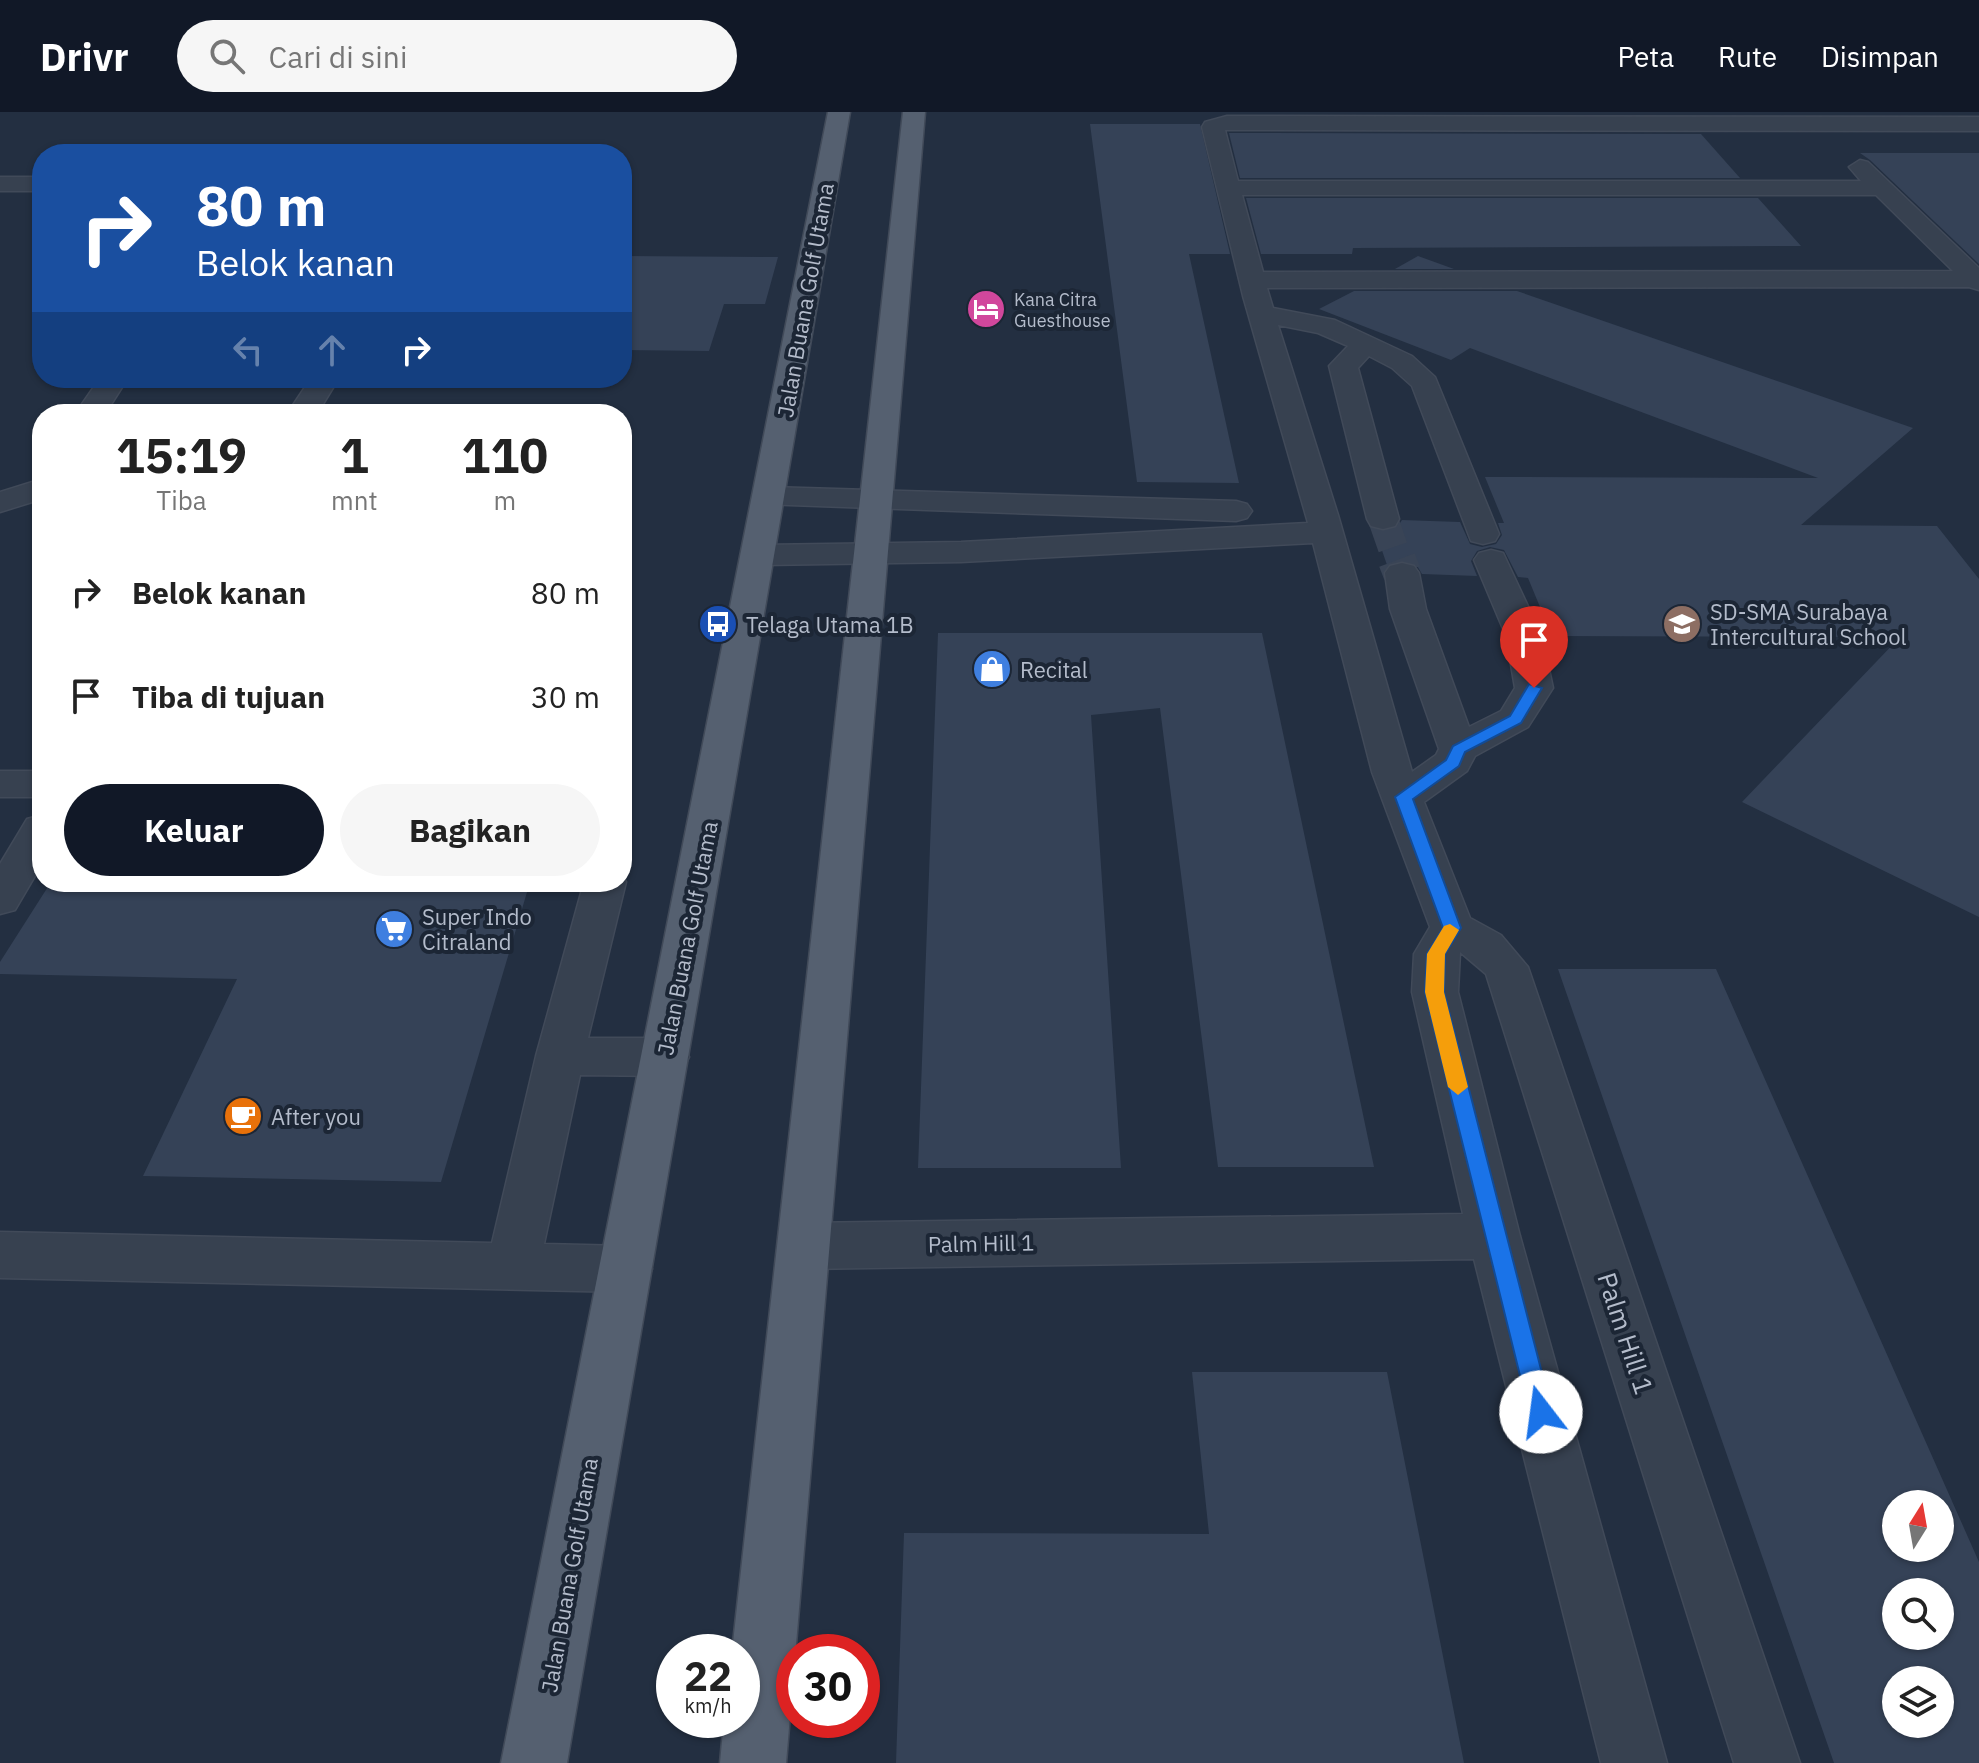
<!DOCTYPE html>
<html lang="id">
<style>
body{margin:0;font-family:"IBM Plex Sans",sans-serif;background:#f6f6f6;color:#222;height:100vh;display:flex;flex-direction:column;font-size:30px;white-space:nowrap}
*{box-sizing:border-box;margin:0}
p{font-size:26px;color:#767676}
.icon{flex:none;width:44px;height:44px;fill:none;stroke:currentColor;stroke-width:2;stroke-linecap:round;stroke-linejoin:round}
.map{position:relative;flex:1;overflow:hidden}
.side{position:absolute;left:32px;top:292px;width:600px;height:488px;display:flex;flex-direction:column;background:#fff;border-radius:32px;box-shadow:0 2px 6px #0004}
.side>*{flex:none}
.top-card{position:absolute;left:32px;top:32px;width:600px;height:244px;border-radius:32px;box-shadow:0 2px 6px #0004;background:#1a4fa0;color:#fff;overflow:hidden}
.needle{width:52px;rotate:11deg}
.controls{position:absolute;left:1882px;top:1378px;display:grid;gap:16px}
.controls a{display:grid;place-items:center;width:72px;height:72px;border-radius:50%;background:#fff;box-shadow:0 2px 6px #0004;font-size:40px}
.speed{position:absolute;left:656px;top:1522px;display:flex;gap:16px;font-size:40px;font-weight:700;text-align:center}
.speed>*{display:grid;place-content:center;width:104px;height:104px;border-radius:50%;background:#fff;box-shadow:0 2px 6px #0004;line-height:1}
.speed small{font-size:20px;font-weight:400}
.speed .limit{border:12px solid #d22;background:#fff;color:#111}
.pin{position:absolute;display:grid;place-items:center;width:68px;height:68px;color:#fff;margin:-82px -34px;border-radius:50% 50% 50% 0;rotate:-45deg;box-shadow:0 0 8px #0007}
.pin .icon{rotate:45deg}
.me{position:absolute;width:88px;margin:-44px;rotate:345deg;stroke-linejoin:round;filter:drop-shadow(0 0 6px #0008)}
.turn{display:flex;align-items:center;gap:28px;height:168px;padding:0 32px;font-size:36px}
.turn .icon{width:104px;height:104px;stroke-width:2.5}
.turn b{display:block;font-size:56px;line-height:68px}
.lanes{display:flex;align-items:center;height:76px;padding:0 32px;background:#0003;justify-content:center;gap:40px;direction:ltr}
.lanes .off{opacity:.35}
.eta{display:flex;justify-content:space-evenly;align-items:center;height:136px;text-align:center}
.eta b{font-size:48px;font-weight:800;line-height:56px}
.cta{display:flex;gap:16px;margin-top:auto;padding:16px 32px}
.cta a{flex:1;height:92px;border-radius:48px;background:#111827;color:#fff;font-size:32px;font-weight:800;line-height:92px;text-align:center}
.cta a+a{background:#f6f6f6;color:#222}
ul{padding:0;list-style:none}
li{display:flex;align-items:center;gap:24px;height:104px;padding:0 32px}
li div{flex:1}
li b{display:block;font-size:30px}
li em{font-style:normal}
header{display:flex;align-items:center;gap:48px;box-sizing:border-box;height:112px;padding:0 40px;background:#111827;color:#fff}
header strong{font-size:38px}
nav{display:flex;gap:44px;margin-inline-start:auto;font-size:28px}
.search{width:560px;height:72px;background:#f6f6f6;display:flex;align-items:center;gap:20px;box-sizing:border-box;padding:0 28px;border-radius:44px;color:#767676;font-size:30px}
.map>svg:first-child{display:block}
</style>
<header>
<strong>Drivr</strong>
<div class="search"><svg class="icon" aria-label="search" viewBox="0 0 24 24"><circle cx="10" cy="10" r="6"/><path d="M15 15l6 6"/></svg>Cari di sini</div>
<nav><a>Peta</a><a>Rute</a><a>Disimpan</a></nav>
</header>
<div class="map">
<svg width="1979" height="1651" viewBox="0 0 1979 1651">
<rect width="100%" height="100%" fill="#232f41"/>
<g fill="#354257" fill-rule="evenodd">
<path d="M 1090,12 L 1200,12 L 1230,142 L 1189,142 L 1239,371 L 1137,370 Z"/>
<path d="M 1229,21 L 1701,22 L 1740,66 L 1240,66 Z"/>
<path d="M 1860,41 L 1979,41 L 1979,152 L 1870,48 Z"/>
<path d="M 1246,86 L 1758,86 L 1801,134 L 1353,136 L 1352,142 L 1261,142 Z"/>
<path d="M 622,144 L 778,145 L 765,192 L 724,192 L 709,239 L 622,238 Z"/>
<path d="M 1418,144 L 1454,157 L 1395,157 Z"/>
<path d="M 1354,179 L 1517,179 L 1913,316 L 1801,413 L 1937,414 L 1979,467 L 1979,805 L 1742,690 L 1900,525 L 1552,524 L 1528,466 L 1518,465 L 1504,438 L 1490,435 L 1477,439 L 1471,449 L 1477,464 L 1422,462 L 1416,452 L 1403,448 L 1387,453 L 1375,418 L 1396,417 L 1402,408 L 1460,410 L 1470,432 L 1482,435 L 1496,432 L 1502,423 L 1498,411 L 1504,411 L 1485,365 L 1818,366 L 1470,236 L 1451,248 L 1319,197 Z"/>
<path d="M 938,521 L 1262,521 L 1374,1055 L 1218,1055 L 1160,596 L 1091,603 L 1121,1056 L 918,1056 Z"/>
<path d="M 51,770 L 281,774 L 283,770 L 530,770 L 441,1070 L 143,1064 L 237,867 L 0,862 L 0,850 Z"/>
<path d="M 1558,857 L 1716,857 L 1979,1450 L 1979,1651 L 1834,1651 ZM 1896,1392 L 1940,1392 L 1940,1436 L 1896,1436 ZM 1896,1480 L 1940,1480 L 1940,1524 L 1896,1524 ZM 1896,1568 L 1940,1568 L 1940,1612 L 1896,1612 Z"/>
<path d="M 1192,1260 L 1387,1260 L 1464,1651 L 896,1651 L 904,1421 L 1209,1422 Z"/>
</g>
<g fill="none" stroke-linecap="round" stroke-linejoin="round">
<path stroke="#394456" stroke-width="30" stroke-dasharray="30 15" stroke-linecap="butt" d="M 1383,407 L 1398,450"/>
<path stroke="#394456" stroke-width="38" stroke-dasharray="38 19" stroke-linecap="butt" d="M 1397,448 L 1402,461"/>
<g stroke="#414a59" stroke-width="3">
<g id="minor">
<path d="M 1227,4 L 1979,5 L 1979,19 L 1225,18 L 1238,69 L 1861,69 L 1849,55 L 1860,48 L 1868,50 L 1979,156 L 1979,178 L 1969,175 L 1267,176 L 1273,196 L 1335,208 L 1412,244 L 1435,265 L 1499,422 L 1495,429 L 1483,432 L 1471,429 L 1412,274 L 1392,256 L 1369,244 L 1358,256 L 1399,407 L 1395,414 L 1383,417 L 1371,414 L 1367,407 L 1329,254 L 1348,234 L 1318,221 L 1278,213 L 1338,403 L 1412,660 L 1436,643 L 1439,637 L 1390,497 L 1385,461 L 1390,454 L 1402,451 L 1414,454 L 1419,461 L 1426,497 L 1469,615 L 1501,599 L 1515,576 L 1506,524 L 1474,448 L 1479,441 L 1491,438 L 1503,441 L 1542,524 L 1553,576 L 1528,615 L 1475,644 L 1467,659 L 1424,690 L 1470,806 L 1501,823 L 1528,855 L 1800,1651 L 1734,1651 L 1486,862 L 1460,840 L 1458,880 L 1520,1124 L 1667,1651 L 1601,1651 L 1474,1147 L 804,1157 L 785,1150 L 778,1134 L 785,1118 L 804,1111 L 1463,1102 L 1412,880 L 1414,842 L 1430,815 L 1372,660 L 1313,431 L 961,450 L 759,453 L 747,450 L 742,443 L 747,436 L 759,433 L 961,430 L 1308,411 L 1243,184 L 1202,15 L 1205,10 ZM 1242,83 L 1876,83 L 1953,159 L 1263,160 Z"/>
<rect x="0" y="65" width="42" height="14"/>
<path d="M 100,266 L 128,266 L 105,302 L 75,302 Z"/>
<path d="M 311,266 L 339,266 L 317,302 L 287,302 Z"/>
<path d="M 42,367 L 42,387 L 0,400 L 0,380 Z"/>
<path d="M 770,375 L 1236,389 L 1247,392 L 1252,399 L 1247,406 L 1236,409 L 759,392 L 754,385 L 759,378 Z"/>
<rect x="0" y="659" width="42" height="26"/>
<path d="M 42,703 L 42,752 L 15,798 L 0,802 L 0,752 L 27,707 Z"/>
<path d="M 622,763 L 626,770 L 588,926 L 665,926 L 682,932 L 689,945 L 682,958 L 665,964 L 580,963 L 544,1132 L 625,1134 L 644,1140 L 652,1157 L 644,1174 L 625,1180 L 0,1166 L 0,1120 L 492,1131 L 536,944 L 584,770 L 622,770 Z"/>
</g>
</g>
<g stroke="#414a59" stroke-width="3">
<g id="major">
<path d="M 828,0 L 850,0 L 567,1651 L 501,1651 Z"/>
<path d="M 903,0 L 925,0 L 786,1651 L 720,1651 L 724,1608 L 742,1608 L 742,1540 L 732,1540 Z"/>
</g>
</g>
<use href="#minor" fill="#374150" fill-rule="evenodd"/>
<use href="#major" fill="#556070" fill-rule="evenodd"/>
</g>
<path fill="#1a73e8" stroke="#114b97" stroke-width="2" d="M 1529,572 L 1542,576 L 1521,611 L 1465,640 L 1459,654 L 1413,687 L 1461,816 L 1445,842 L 1444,880 L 1552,1300 L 1549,1308 L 1541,1311 L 1532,1308 L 1529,1300 L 1425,880 L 1427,842 L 1443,816 L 1395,685 L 1446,648 L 1453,634 L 1510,604 Z"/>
<path fill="#f59e0b" d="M 1450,812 L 1459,818 L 1445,842 L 1444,880 L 1468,975 L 1458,983 L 1448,975 L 1425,880 L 1427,842 L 1444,814 Z"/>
<defs>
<g id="hotel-disc" transform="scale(2)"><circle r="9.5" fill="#d1479c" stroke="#1c2635"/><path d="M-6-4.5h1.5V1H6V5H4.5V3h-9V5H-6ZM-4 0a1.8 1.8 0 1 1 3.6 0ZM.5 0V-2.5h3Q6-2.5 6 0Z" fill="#fff"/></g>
<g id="bus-disc" transform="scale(2)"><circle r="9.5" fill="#1a4fb4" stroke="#1c2635"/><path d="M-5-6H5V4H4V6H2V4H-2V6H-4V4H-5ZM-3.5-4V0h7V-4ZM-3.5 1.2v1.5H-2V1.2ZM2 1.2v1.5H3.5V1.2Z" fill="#fff"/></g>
<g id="school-disc" transform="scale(2)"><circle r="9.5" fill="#8d6e63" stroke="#1c2635"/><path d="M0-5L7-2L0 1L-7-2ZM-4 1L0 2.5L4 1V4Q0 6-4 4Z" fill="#fff"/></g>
<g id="shop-disc" transform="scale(2)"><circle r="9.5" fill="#3f7fe0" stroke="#1c2635"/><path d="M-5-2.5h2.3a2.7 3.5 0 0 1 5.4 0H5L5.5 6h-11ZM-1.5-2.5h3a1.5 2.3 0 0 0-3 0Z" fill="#fff"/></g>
<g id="supermarket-disc" transform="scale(2)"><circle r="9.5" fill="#3f7fe0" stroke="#1c2635"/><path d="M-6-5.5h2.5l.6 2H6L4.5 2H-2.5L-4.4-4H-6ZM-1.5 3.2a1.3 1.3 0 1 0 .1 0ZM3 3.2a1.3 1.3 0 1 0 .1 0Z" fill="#fff"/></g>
<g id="cafe-disc" transform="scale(2)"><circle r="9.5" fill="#e8710a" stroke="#1c2635"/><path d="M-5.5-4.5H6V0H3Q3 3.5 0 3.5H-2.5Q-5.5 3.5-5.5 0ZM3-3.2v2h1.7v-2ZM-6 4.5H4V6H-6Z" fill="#fff"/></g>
</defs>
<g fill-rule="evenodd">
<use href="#hotel-disc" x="986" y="197"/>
<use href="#bus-disc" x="718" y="512"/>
<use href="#school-disc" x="1682" y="512"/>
<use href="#shop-disc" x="992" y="557"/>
<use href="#supermarket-disc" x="394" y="817"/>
<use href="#cafe-disc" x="243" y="1004"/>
</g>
<g text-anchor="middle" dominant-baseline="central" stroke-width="8" stroke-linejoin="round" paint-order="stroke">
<g font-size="18" fill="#b4bccb" stroke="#1c2635" text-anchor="start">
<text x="1014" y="187">Kana Citra<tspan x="1014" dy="21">Guesthouse</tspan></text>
</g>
<g font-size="22" fill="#b4bccb" stroke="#1c2635">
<text transform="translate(805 188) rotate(-80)">Jalan Buana Golf Utama</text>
<text transform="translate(687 826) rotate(-79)">Jalan Buana Golf Utama</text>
<text transform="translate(981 1131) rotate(-1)">Palm Hill 1</text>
<text transform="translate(569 1463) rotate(-80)">Jalan Buana Golf Utama</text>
</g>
<g font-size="22" fill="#b4bccb" stroke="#1c2635" text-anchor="start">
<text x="1710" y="499">SD-SMA Surabaya<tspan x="1710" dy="25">Intercultural School</tspan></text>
<text x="746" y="512">Telaga Utama 1B</text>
<text x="1020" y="557">Recital</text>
<text x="422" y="804">Super Indo<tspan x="422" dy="25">Citraland</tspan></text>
<text x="271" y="1004">After you</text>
</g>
<g font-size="26" fill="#b4bccb" stroke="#1c2635">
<text transform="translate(1626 1221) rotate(72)">Palm Hill 1</text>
</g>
</g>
</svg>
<div class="controls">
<a><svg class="needle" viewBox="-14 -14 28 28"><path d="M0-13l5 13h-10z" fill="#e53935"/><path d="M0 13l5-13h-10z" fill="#767676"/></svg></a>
<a><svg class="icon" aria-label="search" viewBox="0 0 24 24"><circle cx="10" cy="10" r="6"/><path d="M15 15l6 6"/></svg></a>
<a><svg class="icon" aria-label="layers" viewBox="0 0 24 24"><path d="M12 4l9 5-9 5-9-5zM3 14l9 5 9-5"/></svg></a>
</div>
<div class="speed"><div>22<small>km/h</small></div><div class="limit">30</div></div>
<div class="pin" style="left:1534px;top:576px;background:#d93025"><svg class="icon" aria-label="arrive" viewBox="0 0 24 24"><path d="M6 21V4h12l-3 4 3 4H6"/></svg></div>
<svg class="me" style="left:1541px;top:1300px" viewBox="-20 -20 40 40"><circle r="19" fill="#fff"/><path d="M0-13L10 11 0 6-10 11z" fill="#1a73e8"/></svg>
<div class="top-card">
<div class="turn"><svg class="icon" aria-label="right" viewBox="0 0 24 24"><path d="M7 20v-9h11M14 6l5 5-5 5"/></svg><div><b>80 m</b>Belok kanan</div></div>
<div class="lanes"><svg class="icon off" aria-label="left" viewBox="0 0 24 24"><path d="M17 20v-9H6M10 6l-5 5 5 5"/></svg><svg class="icon off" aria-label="ahead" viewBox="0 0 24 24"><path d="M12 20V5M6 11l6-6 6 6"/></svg><svg class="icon" aria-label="right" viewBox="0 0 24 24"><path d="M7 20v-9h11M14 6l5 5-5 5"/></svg></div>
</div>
<section class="side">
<div class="eta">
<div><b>15:19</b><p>Tiba</p></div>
<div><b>1</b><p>mnt</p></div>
<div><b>110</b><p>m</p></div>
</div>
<ul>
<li><svg class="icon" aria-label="right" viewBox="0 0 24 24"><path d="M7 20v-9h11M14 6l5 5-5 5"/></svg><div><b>Belok kanan</b></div><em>80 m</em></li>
<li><svg class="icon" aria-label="arrive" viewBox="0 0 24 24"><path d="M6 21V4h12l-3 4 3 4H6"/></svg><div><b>Tiba di tujuan</b></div><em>30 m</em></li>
</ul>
<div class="cta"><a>Keluar</a><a>Bagikan</a></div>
</section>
</div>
